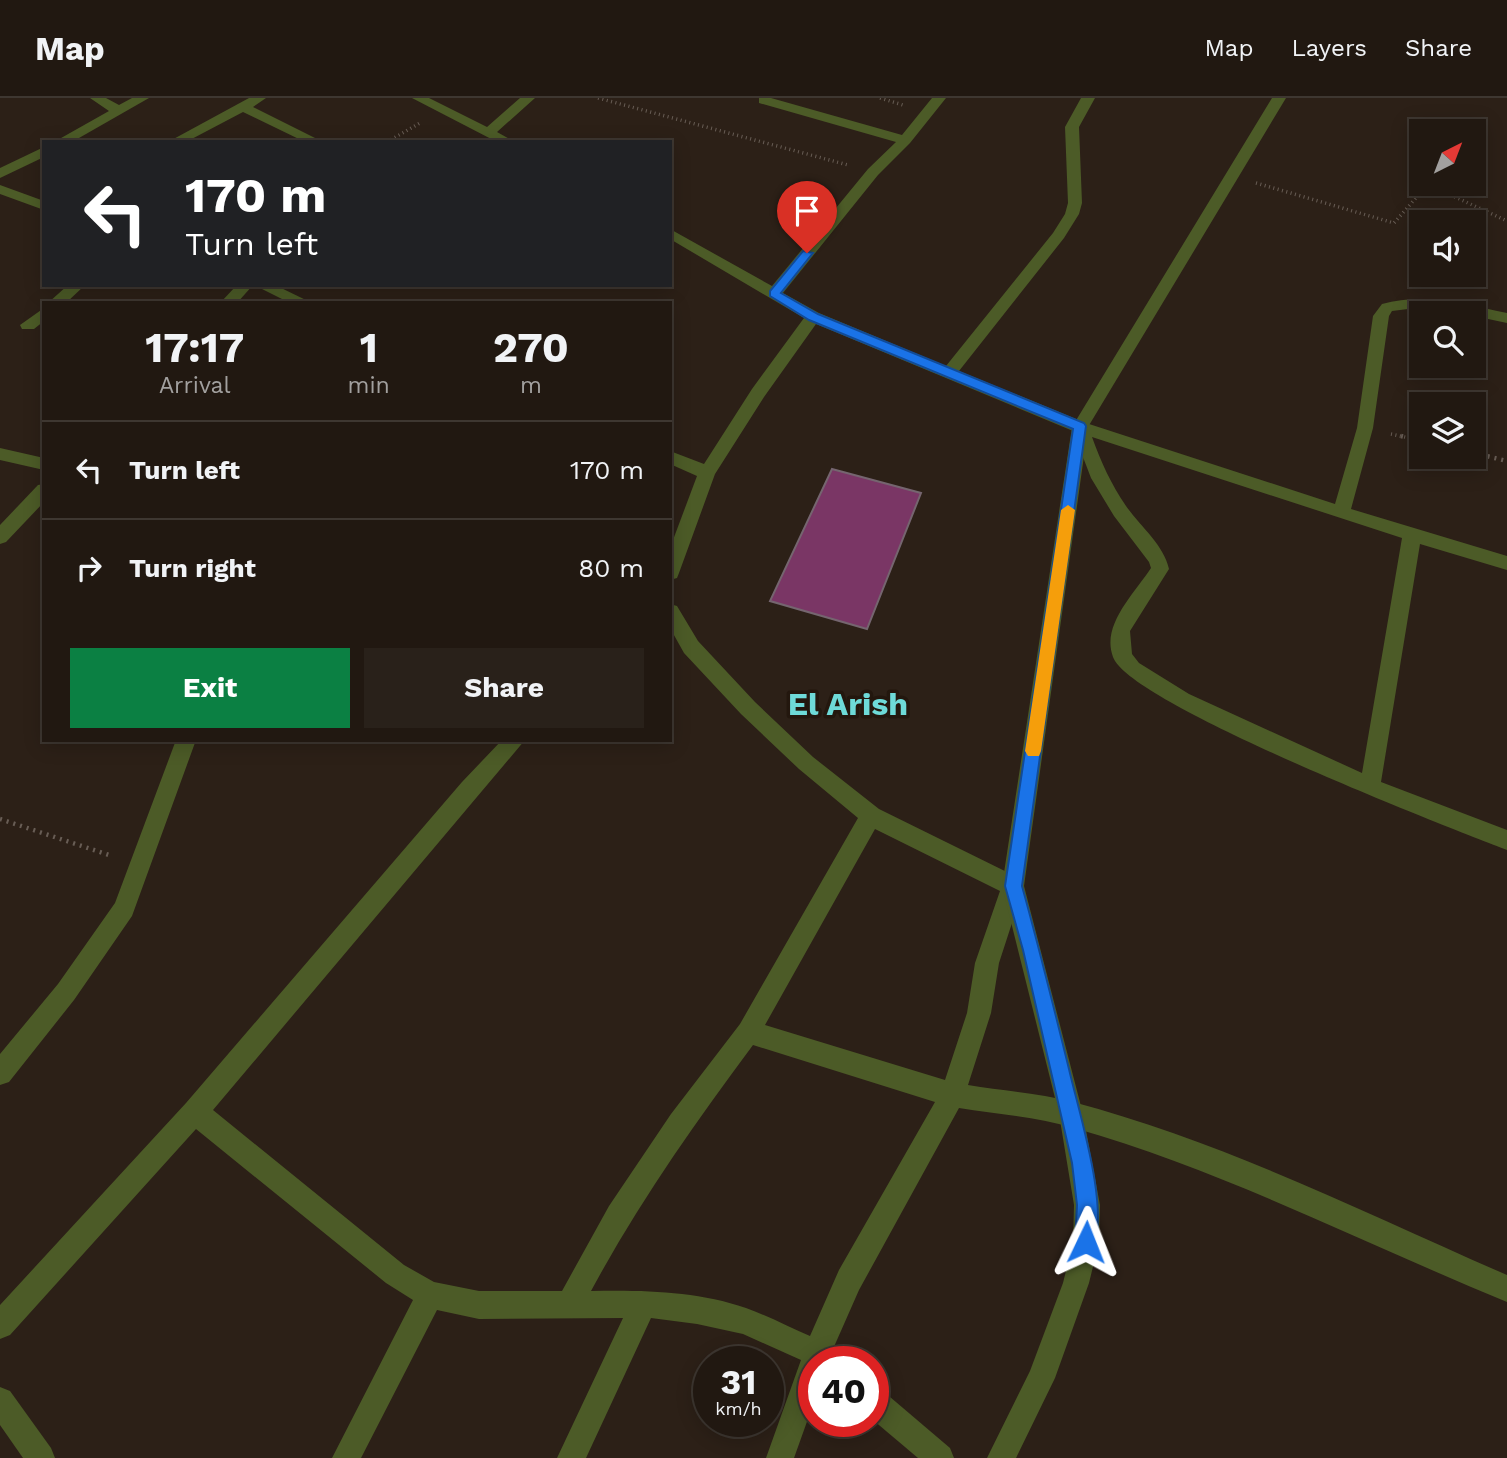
<!DOCTYPE html>
<style>
body{margin:0;font-family:"Work Sans",sans-serif;background:#29211a;color:#f1f3f6;height:100vh;display:flex;flex-direction:column;font-size:26px;white-space:nowrap}
*{box-sizing:border-box;margin:0}
p{font-size:23px;color:#a2a09f}
.icon{flex:none;width:38px;height:38px;fill:none;stroke:currentColor;stroke-width:2;stroke-linecap:round;stroke-linejoin:round}
.map{position:relative;flex:1;overflow:hidden}
.details{position:absolute;left:42px;top:203px;width:630px;height:441px;display:flex;flex-direction:column;background:#211811;border-radius:0px;box-shadow:0 4px 18px #0003,0 0 0 2px #3e3731}
.details>*{flex:none}
.hud{position:absolute;left:42px;top:42px;width:630px;height:147px;border-radius:0px;box-shadow:0 4px 18px #0003,0 0 0 2px #3e3731;background:#202124;color:#fff;overflow:hidden}
.needle{width:46px;rotate:42deg}
.fabs{position:absolute;left:1409px;top:21px;display:grid;gap:14px}
.fabs a{display:grid;place-items:center;width:77px;height:77px;border-radius:0px;background:#211811;box-shadow:0 4px 18px #0003,0 0 0 2px #3e3731;font-size:35px}
.speed{position:absolute;left:693px;top:1248px;display:flex;gap:14px;font-size:35px;font-weight:700;text-align:center}
.speed>*{display:grid;place-content:center;width:91px;height:91px;border-radius:50%;background:#211811;box-shadow:0 4px 18px #0003,0 0 0 2px #3e3731;line-height:1}
.speed small{font-size:18px;font-weight:400}
.speed .limit{border:10px solid #d22;background:#fff;color:#111}
.pin{position:absolute;display:grid;place-items:center;width:60px;height:60px;color:#fff;margin:-72px -30px;border-radius:50% 50% 50% 0;rotate:-45deg;box-shadow:0 0 7px #0007}
.pin .icon{rotate:45deg}
.me{position:absolute;width:77px;margin:-38px;rotate:2deg;stroke-linejoin:round;filter:drop-shadow(0 0 5px #0008)}
.turn{display:flex;align-items:center;gap:24px;height:147px;padding:0 28px;font-size:32px}
.turn .icon{width:91px;height:91px;stroke-width:2.5}
.turn b{display:block;font-size:49px;line-height:60px}
.eta{display:flex;justify-content:space-evenly;align-items:center;height:119px;text-align:center}
.eta b{font-size:42px;font-weight:700;line-height:49px}
.action{display:flex;gap:14px;margin-top:auto;padding:14px 28px}
.action a{flex:1;height:80px;border-radius:0px;background:#0b8043;color:#fff;font-size:28px;font-weight:700;line-height:80px;text-align:center}
.action a+a{background:#29211a;color:#f1f3f6}
ul{padding:0;list-style:none}
li{display:flex;align-items:center;gap:21px;height:98px;padding:0 28px;border-top:2px solid #3e3731}
li div{flex:1}
li b{display:block;font-size:26px}
li em{font-style:normal}
header{display:flex;align-items:center;gap:42px;box-sizing:border-box;height:98px;padding:0 35px;background:#211811;border-bottom:2px solid #3e3731}
header strong{font-size:33px}
nav{display:flex;gap:38px;margin-inline-start:auto;font-size:24px}
.map>svg:first-child{display:block}
</style>
<header>
<strong>Map</strong>
<nav><a>Map</a><a>Layers</a><a>Share</a></nav>
</header>
<div class="map">
<svg width="1507" height="1360" viewBox="0 0 1507 1360">
<rect width="100%" height="100%" fill="#2c2017"/>
<path fill="#7a3665" stroke="#75656f" stroke-width="2" d="M 832,371 L 921,395 L 867,531 L 770,503 Z"/>
<g fill="none" stroke-linecap="round" stroke-linejoin="round">
<g stroke="#685d55" stroke-width="3.5" stroke-dasharray="1 3.5" stroke-linecap="butt">
<path d="M 598,0 L 848,67"/>
<path d="M 880,0 L 903,7"/>
<path d="M 387,44 L 420,25"/>
<path d="M 1256,85 L 1394,125 L 1422,93 L 1438,91 L 1507,123"/>
<path d="M 1391,336 L 1409,340"/>
</g>
<g stroke="#685d55" stroke-width="4.5" stroke-dasharray="2 5" stroke-linecap="butt">
<path d="M 1401,338 L 1421,343"/>
<path d="M 1474,355 L 1507,363"/>
<path d="M 0,721 L 112,758"/>
</g>
<g fill="#4c5b27" fill-rule="evenodd">
<path d="M 90,0 L 106,0 L 119,7 L 132,0 L 149,0 L 72,44 L 54,44 L 109,13 Z"/>
<path d="M 249,0 L 266,0 L 253,9 L 321,43 L 305,44 L 243,14 L 186,44 L 168,44 Z"/>
<path d="M 412,0 L 429,0 L 487,29 L 520,0 L 535,0 L 497,34 L 515,44 L 497,44 Z"/>
<path d="M 759,0 L 771,0 L 902,37 L 932,0 L 946,0 L 910,45 L 878,77 L 783,195 L 819,215 L 946,268 L 1053,135 L 1065,116 L 1068,105 L 1065,29 L 1081,0 L 1095,0 L 1079,29 L 1082,105 L 1079,116 L 1064,140 L 959,273 L 1086,325 L 1335,406 L 1357,330 L 1373,218 L 1382,206 C 1424,194 1465,206 1507,215 L 1507,225 L 1474,218 L 1474,215 L 1416,210 L 1392,213 L 1389,218 L 1373,330 L 1351,411 L 1507,458 L 1507,472 L 1420,446 L 1381,684 L 1507,732 L 1507,752 C 1447,729 1130,606 1113,559 C 1101,527 1134,496 1151,470 L 1149,464 L 1114,418 L 1091,380 L 1073,333 L 816,226 L 764,299 L 715,376 L 679,475 L 677,480 L 670,482 L 670,450 L 697,378 L 670,366 L 670,353 L 704,366 L 752,291 L 804,220 L 670,141 L 670,131 L 772,188 L 868,71 L 896,44 L 759,5 ZM 1092,339 L 1402,440 L 1362,675 L 1189,596 L 1139,565 L 1132,556 L 1130,533 L 1169,471 C 1164,447 1140,428 1126,408 C 1111,386 1101,364 1092,339 Z"/>
<path d="M 44,49 L 44,59 L 0,80 L 0,70 Z"/>
<path d="M 0,87 L 44,103 L 44,112 L 0,96 Z"/>
<path d="M 68,187 L 85,187 L 66,205 L 48,205 Z"/>
<path d="M 237,187 L 253,187 L 237,205 L 220,205 Z"/>
<path d="M 254,187 L 275,187 L 312,205 L 290,205 Z"/>
<path d="M 44,210 L 44,223 L 34,231 L 22,231 L 20,227 Z"/>
<path d="M 0,350 L 44,360 L 44,372 L 0,362 Z"/>
<path d="M 44,386 L 44,404 L 6,444 L 0,446 L 0,427 L 38,387 Z"/>
<path d="M 670,506 L 677,508 L 698,543 L 755,604 L 813,659 L 879,711 L 1021,781 L 1024,788 L 999,865 L 991,915 L 968,987 C 1003,993 1040,995 1073,1004 C 1224,1044 1365,1115 1507,1177 L 1507,1204 C 1363,1145 1225,1073 1074,1030 C 1038,1019 997,1016 959,1010 L 859,1192 L 833,1251 L 841,1264 L 814,1264 L 814,1304 L 794,1360 L 766,1360 L 801,1262 L 743,1236 L 697,1226 L 651,1220 L 586,1360 L 557,1360 L 623,1220 L 479,1221 L 437,1212 L 361,1360 L 332,1360 L 413,1202 L 386,1185 L 196,1031 L 10,1237 L 0,1241 L 0,1207 L 186,1005 L 462,684 L 502,642 L 525,642 L 213,1012 L 404,1167 L 434,1184 L 479,1193 L 562,1193 L 609,1108 L 671,1016 L 740,926 L 858,720 L 799,671 L 741,616 L 684,555 L 670,530 ZM 875,731 L 1000,793 L 975,865 L 967,915 L 945,982 L 765,927 ZM 753,947 L 935,1004 L 839,1172 L 810,1238 C 789,1229 768,1218 746,1210 C 697,1193 643,1192 591,1193 C 639,1104 693,1028 753,947 Z"/>
<path d="M 176,642 L 196,642 L 132,818 L 74,902 L 9,984 L 0,987 L 0,956 L 58,886 L 115,805 Z"/>
<path d="M 0,1289 L 10,1293 L 51,1350 L 55,1360 L 23,1360 L 0,1327 Z"/>
<path d="M 873,1289 L 883,1293 L 950,1350 L 954,1360 L 918,1360 L 873,1322 Z"/>
</g>
<path fill="#4c5b27" fill-rule="evenodd" d="M 1272,0 L 1286,0 L 1088,329 L 1024,788 L 1083,1016 L 1100,1107 L 1099,1144 L 1089,1185 L 1055,1280 L 1016,1360 L 987,1360 L 1030,1273 L 1063,1185 L 1073,1144 L 1074,1107 L 1059,1016 L 1002,788 L 1072,329 Z"/>
</g>
<path fill="#1a73e8" stroke="#114b97" stroke-width="2" d="M 803,153 L 813,155 L 781,195 L 818,216 L 1084,325 L 1086,328 L 1022,788 C 1039,849 1054,910 1069,971 C 1079,1015 1110,1111 1093,1151 L 1086,1154 L 1078,1151 L 1075,1144 L 1077,1107 L 1072,1065 L 1023,852 L 1005,788 L 1073,331 L 809,222 L 770,198 L 770,193 Z"/>
<path fill="#f59e0b" d="M 1068,407 L 1075,412 L 1041,653 L 1039,658 L 1028,658 L 1025,653 L 1061,412 Z"/>
<g text-anchor="middle" dominant-baseline="central" stroke-width="7" stroke-linejoin="round" paint-order="stroke">
<g font-size="32" font-weight="bold" fill="#6edad8" stroke="#23170e">
<text x="848" y="606">El Arish</text>
</g>
</g>
</svg>
<div class="fabs">
<a><svg class="needle" viewBox="-14 -14 28 28"><path d="M0-13l5 13h-10z" fill="#e53935"/><path d="M0 13l5-13h-10z" fill="#a2a09f"/></svg></a>
<a><svg class="icon" aria-label="sound" viewBox="0 0 24 24"><path d="M4 9h4l5-4v14l-5-4H4zM17 9q2 3 0 6"/></svg></a>
<a><svg class="icon" aria-label="search" viewBox="0 0 24 24"><circle cx="10" cy="10" r="6"/><path d="M15 15l6 6"/></svg></a>
<a><svg class="icon" aria-label="layers" viewBox="0 0 24 24"><path d="M12 4l9 5-9 5-9-5zM3 14l9 5 9-5"/></svg></a>
</div>
<div class="speed"><div>31<small>km/h</small></div><div class="limit">40</div></div>
<div class="pin" style="left:807px;top:155px;background:#d93025"><svg class="icon" aria-label="arrive" viewBox="0 0 24 24"><path d="M6 21V4h12l-3 4 3 4H6"/></svg></div>
<svg class="me" style="left:1086px;top:1144px" viewBox="-20 -20 40 40"><path d="M0-17L14 15 0 8-14 15z" fill="#1a73e8" stroke="#fff" stroke-width="4"/></svg>
<div class="hud">
<div class="turn"><svg class="icon" aria-label="left" viewBox="0 0 24 24"><path d="M17 20v-9H6M10 6l-5 5 5 5"/></svg><div><b>170 m</b>Turn left</div></div>
</div>
<section class="details">
<div class="eta">
<div><b>17:17</b><p>Arrival</p></div>
<div><b>1</b><p>min</p></div>
<div><b>270</b><p>m</p></div>
</div>
<ul>
<li><svg class="icon" aria-label="left" viewBox="0 0 24 24"><path d="M17 20v-9H6M10 6l-5 5 5 5"/></svg><div><b>Turn left</b></div><em>170 m</em></li>
<li><svg class="icon" aria-label="right" viewBox="0 0 24 24"><path d="M7 20v-9h11M14 6l5 5-5 5"/></svg><div><b>Turn right</b></div><em>80 m</em></li>
</ul>
<div class="action"><a>Exit</a><a>Share</a></div>
</section>
</div>
